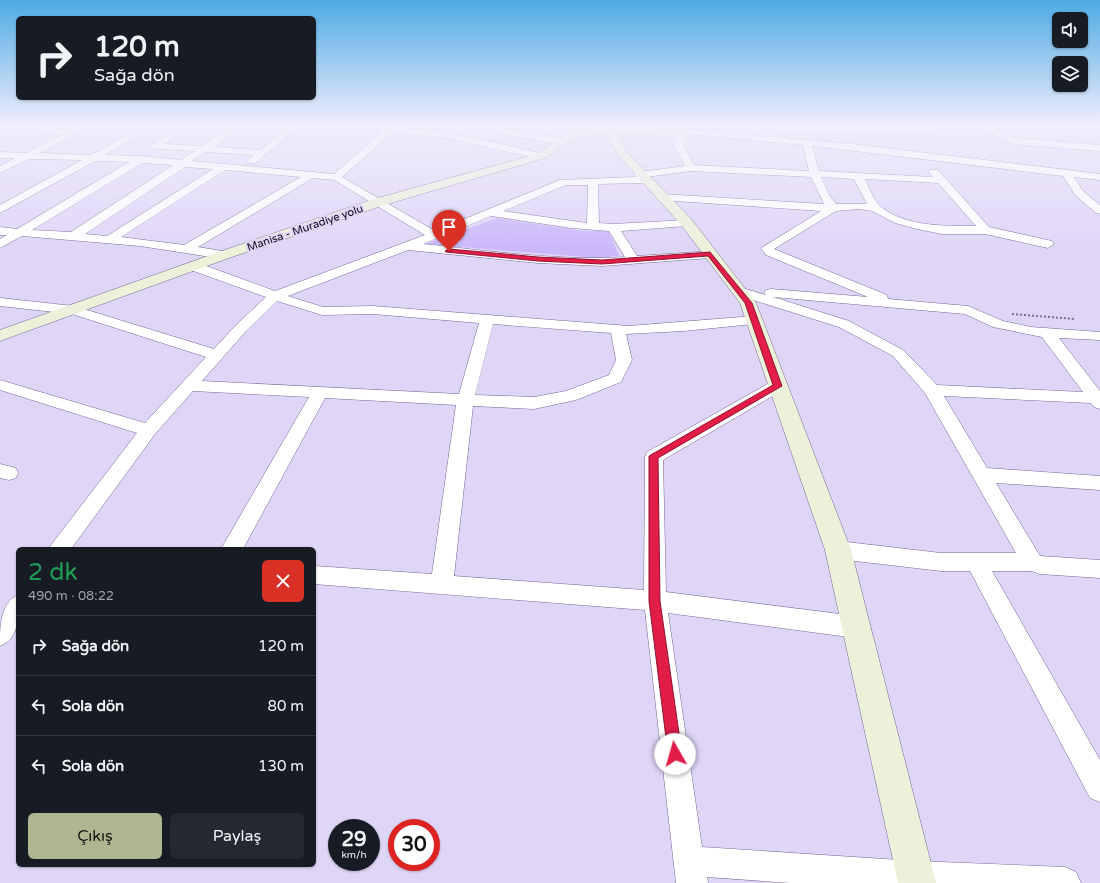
<!DOCTYPE html>
<html lang="tr">
<meta charset="utf-8">
<style>
body{margin:0;font-family:"Varela Round",sans-serif;background:#242831;color:#f1f3f6;height:100vh;display:flex;flex-direction:column;font-size:15px;white-space:nowrap}
*{box-sizing:border-box;margin:0}
p{font-size:13px;color:#9ea1a6}
.icon{flex:none;width:22px;height:22px;fill:none;stroke:currentColor;stroke-width:2;stroke-linecap:round;stroke-linejoin:round}
.map{position:relative;flex:1;overflow:hidden}
.drawer{position:absolute;left:16px;top:547px;width:300px;height:320px;display:flex;flex-direction:column;background:#171b24;border-radius:6px;box-shadow:0 1px 3px #0004}
.drawer>*{flex:none}
.top-card{position:absolute;left:16px;top:16px;width:300px;height:84px;border-radius:6px;box-shadow:0 1px 3px #0004;background:#171b24;color:#f1f3f6;overflow:hidden}
.controls{position:absolute;left:1052px;top:12px;display:grid;gap:8px}
.controls a{display:grid;place-items:center;width:36px;height:36px;border-radius:6px;background:#171b24;box-shadow:0 1px 3px #0004;font-size:20px}
.speed{position:absolute;left:328px;top:819px;display:flex;gap:8px;font-size:20px;font-weight:700;text-align:center}
.speed>*{display:grid;place-content:center;width:52px;height:52px;border-radius:50%;background:#171b24;box-shadow:0 1px 3px #0004;line-height:1}
.speed small{font-size:10px;font-weight:400}
.speed .limit{border:6px solid #d22;background:#fff;color:#111}
.pin{position:absolute;display:grid;place-items:center;width:34px;height:34px;color:#fff;margin:-41px -17px;border-radius:50% 50% 50% 0;rotate:-45deg;box-shadow:0 0 4px #0007}
.pin .icon{rotate:45deg}
.me{position:absolute;width:44px;margin:-22px;rotate:353deg;stroke-linejoin:round;filter:drop-shadow(0 0 3px #0008)}
.turn{display:flex;align-items:center;gap:14px;height:84px;padding:0 12px;font-size:18px}
.turn .icon{width:52px;height:52px;stroke-width:2.5}
.turn b{display:block;font-size:28px;line-height:34px}
.round{display:grid;place-items:center;flex:none;width:42px;height:42px;border-radius:6px;background:#242831}
.overview{display:flex;align-items:center;justify-content:space-between;height:68px;padding:0 12px}
h1{font-size:24px;font-weight:600;line-height:30px;color:#1e9e55}
.action{display:flex;gap:8px;margin-top:auto;padding:8px 12px}
.action a{flex:1;height:46px;border-radius:6px;background:#afb58e;color:#111;font-size:16px;font-weight:600;line-height:46px;text-align:center}
.action a+a{background:#242831;color:#f1f3f6}
ul{padding:0;list-style:none}
li{display:flex;align-items:center;gap:12px;height:60px;padding:0 12px;border-top:1px solid #363941}
li div{flex:1}
li b{display:block;font-size:15px}
li em{font-style:normal}
.map>svg:first-child{display:block}
</style>
<div class="map">
<svg width="1100" height="883" viewBox="0 0 1100 883">
<rect width="100%" height="100%" fill="#dfd6f7"/>
<path fill="#cbb8fb" d="M 497,218 L 583,231 L 609,231 L 619,256 L 597,258 L 426,244 Z"/>
<g fill="none" stroke-linecap="round" stroke-linejoin="round">
<g stroke="#746696" stroke-width="1">
<g id="street">
<path d="M 0,126 L 10,126 L 0,132 Z"/>
<path d="M 41,126 L 71,130 L 79,126 L 90,126 L 40,153 L 91,155 L 143,126 L 154,126 L 105,155 L 141,156 L 181,160 L 195,151 L 155,149 L 150,146 L 182,126 L 193,126 L 165,144 L 202,146 L 233,126 L 243,126 L 214,147 L 260,150 L 284,131 L 265,126 L 332,126 L 328,129 L 294,131 L 255,163 L 249,163 L 247,161 L 253,155 L 206,152 L 192,161 L 334,174 L 383,131 L 364,129 L 360,126 C 422,126 482,139 544,154 L 544,158 L 541,159 L 446,138 L 393,132 L 342,177 L 435,231 L 560,180 L 636,177 L 635,175 L 636,173 L 640,172 L 685,166 L 674,146 L 677,135 L 669,126 L 678,126 L 694,130 L 862,145 L 1100,174 L 1100,180 L 1074,177 L 1083,191 L 1100,205 L 1100,214 L 1096,213 L 1075,195 L 1063,176 L 812,146 L 819,171 L 933,177 L 929,172 L 930,170 L 938,170 L 989,227 L 1052,241 L 1054,244 L 1048,248 L 985,234 L 942,234 L 917,229 L 895,223 L 872,211 L 858,209 L 836,211 L 774,249 L 887,295 L 888,299 L 968,306 L 1003,321 L 1031,327 L 1100,332 L 1100,340 L 1059,338 L 1100,391 L 1100,409 L 1094,407 L 1091,403 L 944,396 L 987,468 L 1100,476 L 1100,490 L 996,483 L 1040,556 L 1100,560 L 1100,578 L 1040,574 L 1031,571 L 992,571 L 1100,760 L 1100,802 L 1090,798 L 970,571 L 941,571 L 838,559 L 830,556 L 827,550 L 830,544 L 838,541 L 941,553 L 1016,553 L 925,393 L 893,356 L 839,327 L 734,294 L 732,291 L 734,288 L 739,287 L 766,295 L 764,293 L 766,290 L 771,289 L 868,297 L 766,255 L 761,248 L 821,211 L 661,200 L 656,197 L 661,194 L 824,204 L 811,177 L 691,171 L 646,177 L 650,180 L 645,183 L 598,184 L 599,223 L 613,224 L 687,220 L 693,223 L 687,226 L 621,231 L 637,256 L 714,251 L 716,254 L 710,258 L 602,266 L 538,263 L 408,250 L 288,296 L 323,307 L 373,306 L 629,326 L 754,316 L 759,317 L 761,320 L 759,323 L 754,324 L 684,331 L 626,334 L 632,360 L 621,382 L 576,400 L 534,409 L 473,406 L 454,576 L 644,590 L 645,457 L 647,452 L 771,382 L 777,381 L 783,382 L 785,386 L 783,390 L 663,460 L 666,592 L 856,616 L 864,619 L 868,627 L 864,635 L 856,638 L 668,613 L 702,847 L 915,861 L 1065,867 L 1076,872 L 1081,883 L 790,883 L 707,877 L 708,883 L 676,883 L 645,610 L 314,584 L 314,566 L 432,574 L 456,405 L 325,398 L 243,549 L 221,549 L 309,397 L 193,391 L 155,434 L 71,549 L 48,549 L 137,433 L 0,390 L 0,380 L 145,423 L 206,357 L 72,314 L 0,306 L 0,298 L 74,306 L 214,349 L 236,325 L 266,297 L 188,269 L 187,266 L 188,263 L 198,263 L 275,291 L 425,235 L 334,180 L 313,178 L 198,247 L 228,252 L 230,255 L 228,258 L 224,259 L 140,246 L 22,236 L 0,248 L 0,239 L 7,235 L 0,235 L 0,227 L 17,229 L 129,162 L 95,161 L 0,213 L 0,205 L 82,160 L 29,159 L 0,173 L 0,166 L 15,158 L 0,158 L 0,152 L 26,153 L 62,135 L 39,132 L 38,130 ZM 686,134 L 803,145 L 809,171 L 694,165 L 684,146 ZM 142,163 L 173,165 L 71,232 L 32,230 ZM 185,167 L 213,169 L 107,236 L 85,234 ZM 225,170 L 301,177 L 184,245 L 121,237 ZM 821,177 L 854,179 L 867,204 L 836,204 L 829,195 ZM 865,179 L 938,183 L 976,226 C 945,226 905,227 880,206 C 874,201 869,187 865,179 ZM 566,185 L 588,185 L 587,223 L 503,211 ZM 491,216 L 571,228 L 609,231 L 625,257 C 558,261 489,251 423,244 ZM 773,297 L 965,314 L 993,327 L 1042,337 L 1083,392 L 937,385 L 903,350 L 849,321 ZM 277,301 L 322,315 L 373,314 L 479,323 L 459,394 L 202,381 L 246,331 ZM 493,324 L 611,333 L 616,360 L 609,375 L 566,391 L 534,397 L 475,395 Z"/>
<path d="M 489,126 L 499,126 L 504,129 L 561,138 L 566,141 L 561,144 L 501,134 Z"/>
<path d="M 773,126 L 935,127 L 939,130 L 935,133 L 782,133 Z"/>
<path d="M 976,126 L 988,126 L 1016,138 L 1100,145 L 1100,151 L 1014,144 Z"/>
<path d="M 0,464 L 16,468 L 18,473 L 16,478 L 9,480 L 0,478 Z"/>
<path d="M 18,595 C 18,614 21,638 0,646 C 0,627 0,603 18,595 Z"/>
</g>
</g>
<g stroke="#746696" stroke-width="1">
<path id="secondary" d="M 603,126 L 697,126 L 696,128 L 676,132 L 616,134 L 626,151 L 692,220 L 756,303 L 851,550 L 936,883 L 898,883 L 825,550 L 740,303 L 682,226 L 618,155 L 605,134 L 590,134 L 576,137 L 545,158 L 384,205 L 229,258 L 0,341 L 0,330 L 219,252 L 374,199 L 537,154 L 568,133 Z"/>
</g>
<path stroke="#79728c" stroke-width="2" stroke-dasharray="2 2" stroke-linecap="butt" d="M 1012,314 L 1075,319"/>
<use href="#street" fill="#fff" fill-rule="evenodd"/>
<use href="#secondary" fill="#ecf1da" fill-rule="evenodd"/>
</g>
<linearGradient id="sky" x2="0" y2="1"><stop stop-color="#4dabe5"/><stop offset="0.5" stop-color="#f1edfb"/><stop offset="1" stop-color="#f1edfb" stop-opacity="0"/></linearGradient>
<rect width="1100" height="250" fill="url(#sky)"/>
<path fill="#e11d48" stroke="#92132f" d="M 449,249 L 538,257 L 602,260 L 710,252 L 752,303 L 782,386 L 658,458 L 660,601 L 682,754 L 680,759 L 675,761 L 670,759 L 668,754 L 649,601 L 649,456 L 773,385 L 745,303 L 708,256 L 602,264 L 538,261 L 446,252 L 445,251 Z"/>
<g text-anchor="middle" dominant-baseline="central" stroke-width="4" stroke-linejoin="round" paint-order="stroke">
<g font-size="11" fill="#0e081a" stroke="#dfd6f7">
<text transform="translate(305 228) rotate(-19)">Manisa - Muradiye yolu</text>
</g>
</g>
</svg>
<div class="controls">
<a><svg class="icon" aria-label="sound" viewBox="0 0 24 24"><path d="M4 9h4l5-4v14l-5-4H4zM17 9q2 3 0 6"/></svg></a>
<a><svg class="icon" aria-label="layers" viewBox="0 0 24 24"><path d="M12 4l9 5-9 5-9-5zM3 14l9 5 9-5"/></svg></a>
</div>
<div class="speed"><div>29<small>km/h</small></div><div class="limit">30</div></div>
<div class="pin" style="left:449px;top:251px;background:#d93025"><svg class="icon" aria-label="arrive" viewBox="0 0 24 24"><path d="M6 21V4h12l-3 4 3 4H6"/></svg></div>
<svg class="me" style="left:675px;top:754px" viewBox="-20 -20 40 40"><circle r="19" fill="#fff"/><path d="M0-13L10 11 0 6-10 11z" fill="#e11d48"/></svg>
<div class="top-card">
<div class="turn"><svg class="icon" aria-label="right" viewBox="0 0 24 24"><path d="M7 20v-9h11M14 6l5 5-5 5"/></svg><div><b>120 m</b>Sağa dön</div></div>
</div>
<section class="drawer">
<div class="overview"><div><h1>2 dk</h1><p>490 m · 08:22</p></div><a class="round" style="background:#d93025;color:#fff"><svg class="icon" aria-label="close" viewBox="0 0 24 24"><path d="M6 6l12 12M18 6L6 18"/></svg></a></div>
<ul>
<li><svg class="icon" aria-label="right" viewBox="0 0 24 24"><path d="M7 20v-9h11M14 6l5 5-5 5"/></svg><div><b>Sağa dön</b></div><em>120 m</em></li>
<li><svg class="icon" aria-label="left" viewBox="0 0 24 24"><path d="M17 20v-9H6M10 6l-5 5 5 5"/></svg><div><b>Sola dön</b></div><em>80 m</em></li>
<li><svg class="icon" aria-label="left" viewBox="0 0 24 24"><path d="M17 20v-9H6M10 6l-5 5 5 5"/></svg><div><b>Sola dön</b></div><em>130 m</em></li>
</ul>
<div class="action"><a>Çıkış</a><a>Paylaş</a></div>
</section>
</div>
